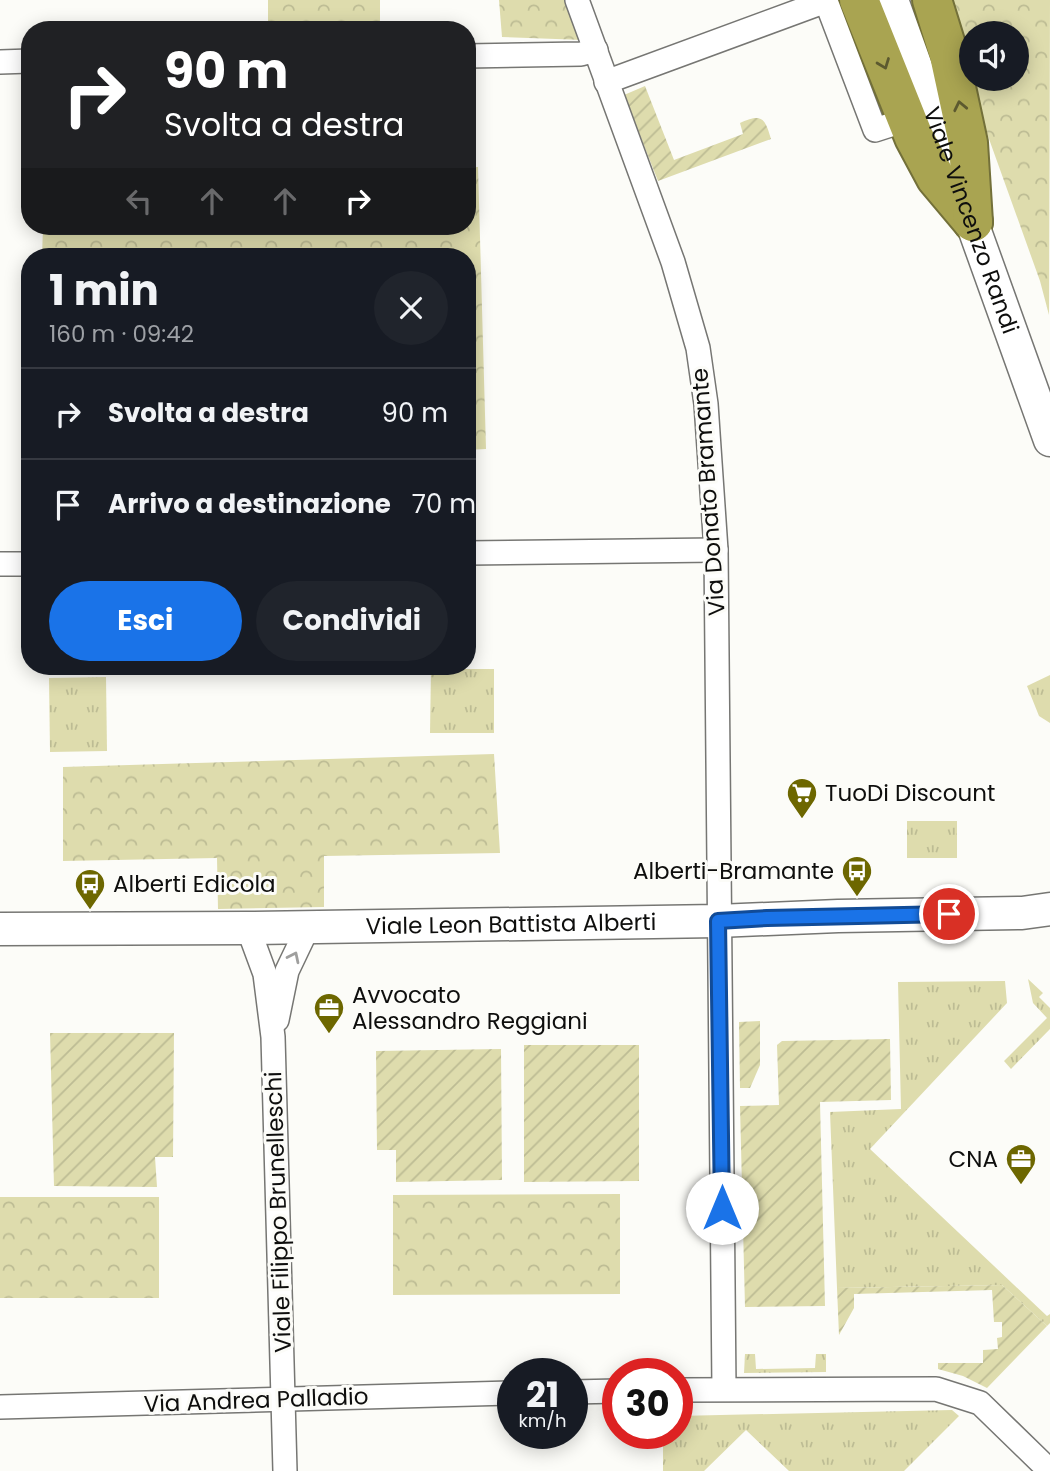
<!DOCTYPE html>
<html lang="it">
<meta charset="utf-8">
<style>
body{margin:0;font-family:Poppins,sans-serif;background:#20242c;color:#f1f3f6;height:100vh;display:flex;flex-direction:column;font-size:26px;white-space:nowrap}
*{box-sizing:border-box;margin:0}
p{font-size:23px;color:#9ea1a6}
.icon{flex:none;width:38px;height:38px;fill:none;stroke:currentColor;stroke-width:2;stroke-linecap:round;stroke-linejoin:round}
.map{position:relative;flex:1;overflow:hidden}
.drawer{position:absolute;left:21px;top:248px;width:455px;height:427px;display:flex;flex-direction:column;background:#171b24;border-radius:28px;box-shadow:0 4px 18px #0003}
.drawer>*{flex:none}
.guide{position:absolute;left:21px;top:21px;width:455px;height:214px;border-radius:28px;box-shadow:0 4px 18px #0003;background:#202124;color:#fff;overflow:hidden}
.tools{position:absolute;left:959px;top:21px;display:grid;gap:14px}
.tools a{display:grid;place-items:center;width:70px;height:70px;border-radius:50%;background:#171b24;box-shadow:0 4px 18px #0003;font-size:35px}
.speed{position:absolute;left:497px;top:1358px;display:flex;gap:14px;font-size:35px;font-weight:700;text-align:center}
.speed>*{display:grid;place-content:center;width:91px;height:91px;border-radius:50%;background:#171b24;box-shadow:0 4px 18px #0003;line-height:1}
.speed small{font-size:18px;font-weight:400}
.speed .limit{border:10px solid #d22;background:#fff;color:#111}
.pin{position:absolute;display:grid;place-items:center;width:60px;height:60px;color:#fff;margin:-30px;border:4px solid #fff;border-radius:50%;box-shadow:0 2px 7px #0007}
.me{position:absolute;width:77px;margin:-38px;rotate:0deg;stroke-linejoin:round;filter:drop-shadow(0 0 5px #0008)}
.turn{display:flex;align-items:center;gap:24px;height:147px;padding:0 28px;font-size:32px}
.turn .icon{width:91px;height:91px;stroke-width:2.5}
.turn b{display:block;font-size:49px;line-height:60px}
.lanes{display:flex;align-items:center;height:66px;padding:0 28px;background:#0003;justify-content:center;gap:35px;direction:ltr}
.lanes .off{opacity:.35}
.round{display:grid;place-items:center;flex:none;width:74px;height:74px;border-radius:37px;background:#20242c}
.headline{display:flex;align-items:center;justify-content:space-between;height:119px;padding:0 28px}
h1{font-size:42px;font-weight:700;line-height:52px}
.button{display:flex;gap:14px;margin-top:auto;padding:14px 28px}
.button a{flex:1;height:80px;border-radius:42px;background:#1a73e8;color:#fff;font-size:28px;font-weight:700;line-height:80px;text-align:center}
.button a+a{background:#20242c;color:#f1f3f6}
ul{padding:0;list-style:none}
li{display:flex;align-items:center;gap:21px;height:91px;padding:0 28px;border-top:2px solid #363941}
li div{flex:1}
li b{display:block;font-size:26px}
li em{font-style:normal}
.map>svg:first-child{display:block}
</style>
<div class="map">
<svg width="1050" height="1471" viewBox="0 0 1050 1471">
<defs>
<pattern id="grass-tufts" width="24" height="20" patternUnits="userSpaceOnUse" patternTransform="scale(1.75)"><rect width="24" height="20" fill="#dedcad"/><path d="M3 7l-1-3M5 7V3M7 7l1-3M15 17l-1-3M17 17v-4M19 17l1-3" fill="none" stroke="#bdbc94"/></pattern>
<pattern id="park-crowns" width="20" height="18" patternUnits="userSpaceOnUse" patternTransform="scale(1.75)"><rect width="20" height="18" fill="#dedcad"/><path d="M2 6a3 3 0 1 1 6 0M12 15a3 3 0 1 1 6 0" fill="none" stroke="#bdbc94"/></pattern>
<pattern id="garden-furrows" width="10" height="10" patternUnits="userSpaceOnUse" patternTransform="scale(1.75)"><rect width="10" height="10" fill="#dedcad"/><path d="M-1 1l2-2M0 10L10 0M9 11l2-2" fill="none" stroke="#bdbc94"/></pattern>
</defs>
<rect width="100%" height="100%" fill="#fcfcf8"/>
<g fill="url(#grass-tufts)">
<path d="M 431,669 L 494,669 L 494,733 L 430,733 Z"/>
<path d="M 1050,675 L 1050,723 L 1039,716 L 1027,686 Z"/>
<path d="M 106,677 L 107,751 L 50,752 L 49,678 Z"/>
<rect x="907" y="821" width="50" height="37"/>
<path d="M 1028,979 L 1043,993 L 1039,997 L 1050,1008 L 1050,1029 L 1011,1069 L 1004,1061 L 1047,1018 L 1033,1003 Z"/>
<path d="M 1005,981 L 1007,1003 L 870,1149 L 1047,1316 L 1050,1314 L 1050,1323 L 1047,1326 L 1002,1285 L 837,1288 L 830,1112 L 901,1109 L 898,982 Z"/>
<path d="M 745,1354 L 755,1354 L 756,1369 L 815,1368 L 816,1354 L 826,1354 L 826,1372 L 744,1373 Z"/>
<path d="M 952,1410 L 959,1416 L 904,1471 L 789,1471 L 746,1430 L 704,1471 L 663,1471 L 663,1433 L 677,1433 L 677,1416 Z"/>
</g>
<g fill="url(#park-crowns)" fill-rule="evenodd">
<rect x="268" y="0" width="112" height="30"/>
<path d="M 499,0 L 568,0 L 583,40 L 502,37 Z"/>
<path d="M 943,0 L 1050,0 L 1049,315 L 1040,281 L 965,72 ZM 971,33 L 1017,33 L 1017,79 L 971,79 Z"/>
<path d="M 467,167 L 478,167 L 486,449 L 467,450 L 467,257 L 42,257 L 43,226 L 467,226 Z"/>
<path d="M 494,754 L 500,853 L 324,856 L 324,907 L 218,909 L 217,858 L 63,861 L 63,767 Z"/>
<path d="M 620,1194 L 620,1294 L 393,1295 L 393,1195 Z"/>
<rect x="0" y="1197" width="159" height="101"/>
</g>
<g fill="url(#garden-furrows)">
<path d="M 645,86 L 674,160 L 743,134 L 740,123 C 762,113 765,118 771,139 L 658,181 L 624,95 Z"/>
<path d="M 760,1021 L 760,1065 L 750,1088 L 740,1088 L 739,1022 Z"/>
<path d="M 50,1033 L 174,1033 L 173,1157 L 155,1157 L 157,1187 L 54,1186 Z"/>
<path d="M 890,1039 L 891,1100 L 820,1102 L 825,1306 L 745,1307 L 740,1106 L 779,1105 L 777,1045 L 782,1041 Z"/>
<path d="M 524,1045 L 639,1045 L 639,1181 L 524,1182 Z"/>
<path d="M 501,1049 L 502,1180 L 396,1182 L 396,1150 L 377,1150 L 376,1051 Z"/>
<path d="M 1002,1285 L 1047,1326 L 987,1388 L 963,1376 L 938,1369 L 938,1363 L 983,1363 L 983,1350 L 998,1349 L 997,1338 L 1002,1337 L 1002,1322 L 994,1322 L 992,1290 L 854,1294 L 854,1308 L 839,1335 L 837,1288 Z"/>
</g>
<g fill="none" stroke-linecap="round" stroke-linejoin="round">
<g stroke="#767673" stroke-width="26">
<g id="street">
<path d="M 577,0 L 673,262 L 698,348 L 706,404 L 716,550 L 724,1389"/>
<path d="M 467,56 L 581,54 L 596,50"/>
<path d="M 0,62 L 30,61"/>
<path d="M 606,82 L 826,1 L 875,130 L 906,120"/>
<path d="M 467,553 L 716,550"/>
<path d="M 0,564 L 30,564"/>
<path d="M 248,928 L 265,974 L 273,1037 L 285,1471"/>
<path d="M 277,1020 L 287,971 L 308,927"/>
<path d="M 677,1390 L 936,1389 L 980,1403 L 1050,1471"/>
<path d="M 572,1392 L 618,1391"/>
<path d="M 0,1407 L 513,1393"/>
</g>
</g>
<g stroke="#767673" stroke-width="35">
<g id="secondary">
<path id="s1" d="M 892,0 L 1050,440"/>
<path id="s2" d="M 0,929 L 248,928 L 718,921 L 838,916 L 1022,913 L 1050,909"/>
</g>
</g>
<g stroke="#737039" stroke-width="42">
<g id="highway">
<path d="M 859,0 L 914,137 L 936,178 L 973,222"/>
<path d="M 932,0 L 949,55 L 968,143 L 973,222"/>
</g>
</g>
<use href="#street" stroke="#fff" stroke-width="23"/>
<use href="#secondary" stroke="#fff" stroke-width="32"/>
<use href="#highway" stroke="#a9a451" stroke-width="38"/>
</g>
<defs><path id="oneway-chevron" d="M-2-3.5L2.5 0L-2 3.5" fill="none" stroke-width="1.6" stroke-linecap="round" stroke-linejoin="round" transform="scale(1.75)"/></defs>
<g stroke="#5c592f">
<use href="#oneway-chevron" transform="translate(884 64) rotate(69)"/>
<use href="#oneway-chevron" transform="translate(960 106) rotate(-102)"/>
</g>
<use stroke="#9f9f9e" href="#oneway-chevron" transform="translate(294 957) rotate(-64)"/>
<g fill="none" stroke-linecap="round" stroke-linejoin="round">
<g stroke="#114b97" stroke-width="18">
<path id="route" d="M 722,1208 L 718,921 L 767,918 L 949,914"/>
</g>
<use href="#route" stroke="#1a73e8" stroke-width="12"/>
</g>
<defs>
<g id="supermarket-pin" transform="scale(1.575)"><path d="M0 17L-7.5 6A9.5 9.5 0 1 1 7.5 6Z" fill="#6d6700" stroke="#fcfcf8"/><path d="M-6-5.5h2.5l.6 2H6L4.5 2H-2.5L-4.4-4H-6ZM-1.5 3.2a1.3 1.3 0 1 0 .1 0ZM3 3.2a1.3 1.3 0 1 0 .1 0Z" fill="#fff"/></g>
<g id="bus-pin" transform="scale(1.575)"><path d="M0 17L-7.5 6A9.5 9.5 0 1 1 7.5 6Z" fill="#6d6700" stroke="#fcfcf8"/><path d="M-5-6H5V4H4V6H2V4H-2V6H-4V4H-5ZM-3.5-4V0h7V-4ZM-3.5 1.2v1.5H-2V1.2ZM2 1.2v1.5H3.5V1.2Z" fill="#fff"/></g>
<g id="office-pin" transform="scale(1.575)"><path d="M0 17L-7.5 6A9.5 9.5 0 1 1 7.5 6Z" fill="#6d6700" stroke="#fcfcf8"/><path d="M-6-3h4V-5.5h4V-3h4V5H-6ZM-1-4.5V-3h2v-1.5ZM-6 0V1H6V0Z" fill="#fff"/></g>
</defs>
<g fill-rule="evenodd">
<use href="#supermarket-pin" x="802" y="793"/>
<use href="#bus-pin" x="857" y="871"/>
<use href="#bus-pin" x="90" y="884"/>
<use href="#office-pin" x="329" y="1008"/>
<use href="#office-pin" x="1021" y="1159"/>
</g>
<g text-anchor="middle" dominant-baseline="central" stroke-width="6" stroke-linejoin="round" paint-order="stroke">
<g font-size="23" fill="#0e0e0d" stroke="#fcfcf8">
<text stroke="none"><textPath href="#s1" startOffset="234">Viale Vincenzo Randi</textPath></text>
<text transform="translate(708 492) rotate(-94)">Via Donato Bramante</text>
<text stroke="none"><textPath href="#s2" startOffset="511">Viale Leon Battista Alberti</textPath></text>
<text transform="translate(278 1212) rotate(-92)">Viale Filippo Brunelleschi</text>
<text transform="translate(256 1400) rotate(-2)">Via Andrea Palladio</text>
</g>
<g font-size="23" fill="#0e0e0d" stroke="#fcfcf8" text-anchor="start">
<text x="825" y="793">TuoDi Discount</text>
<text x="834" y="871" text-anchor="end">Alberti-Bramante</text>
<text x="113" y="884">Alberti Edicola</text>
<text x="352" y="995">Avvocato<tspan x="352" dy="26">Alessandro Reggiani</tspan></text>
<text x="998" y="1159" text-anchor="end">CNA</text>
</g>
</g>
</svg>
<div class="tools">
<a><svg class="icon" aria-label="sound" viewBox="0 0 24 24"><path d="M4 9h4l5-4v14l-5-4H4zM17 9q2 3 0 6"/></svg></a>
</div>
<div class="speed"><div>21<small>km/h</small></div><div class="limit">30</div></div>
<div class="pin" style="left:949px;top:914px;background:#d93025"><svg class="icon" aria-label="arrive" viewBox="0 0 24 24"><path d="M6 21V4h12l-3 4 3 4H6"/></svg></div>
<svg class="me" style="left:722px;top:1208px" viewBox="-20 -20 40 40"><circle r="19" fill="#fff"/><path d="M0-13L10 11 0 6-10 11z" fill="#1a73e8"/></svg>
<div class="guide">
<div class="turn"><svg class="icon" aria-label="right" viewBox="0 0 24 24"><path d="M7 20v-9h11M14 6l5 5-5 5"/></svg><div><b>90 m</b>Svolta a destra</div></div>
<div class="lanes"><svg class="icon off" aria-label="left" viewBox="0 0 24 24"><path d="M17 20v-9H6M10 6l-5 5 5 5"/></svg><svg class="icon off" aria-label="ahead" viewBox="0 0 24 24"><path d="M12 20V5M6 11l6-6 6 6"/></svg><svg class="icon off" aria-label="ahead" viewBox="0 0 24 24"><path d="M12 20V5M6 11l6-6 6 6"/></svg><svg class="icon" aria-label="right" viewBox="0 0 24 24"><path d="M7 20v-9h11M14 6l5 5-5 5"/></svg></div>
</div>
<section class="drawer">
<div class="headline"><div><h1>1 min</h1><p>160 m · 09:42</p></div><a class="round"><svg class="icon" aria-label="close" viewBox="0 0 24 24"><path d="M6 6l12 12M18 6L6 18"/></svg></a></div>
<ul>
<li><svg class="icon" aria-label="right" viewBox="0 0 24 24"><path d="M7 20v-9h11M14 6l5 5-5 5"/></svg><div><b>Svolta a destra</b></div><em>90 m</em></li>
<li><svg class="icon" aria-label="arrive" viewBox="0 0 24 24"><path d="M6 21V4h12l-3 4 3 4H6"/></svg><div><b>Arrivo a destinazione</b></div><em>70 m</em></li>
</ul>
<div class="button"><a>Esci</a><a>Condividi</a></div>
</section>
</div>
